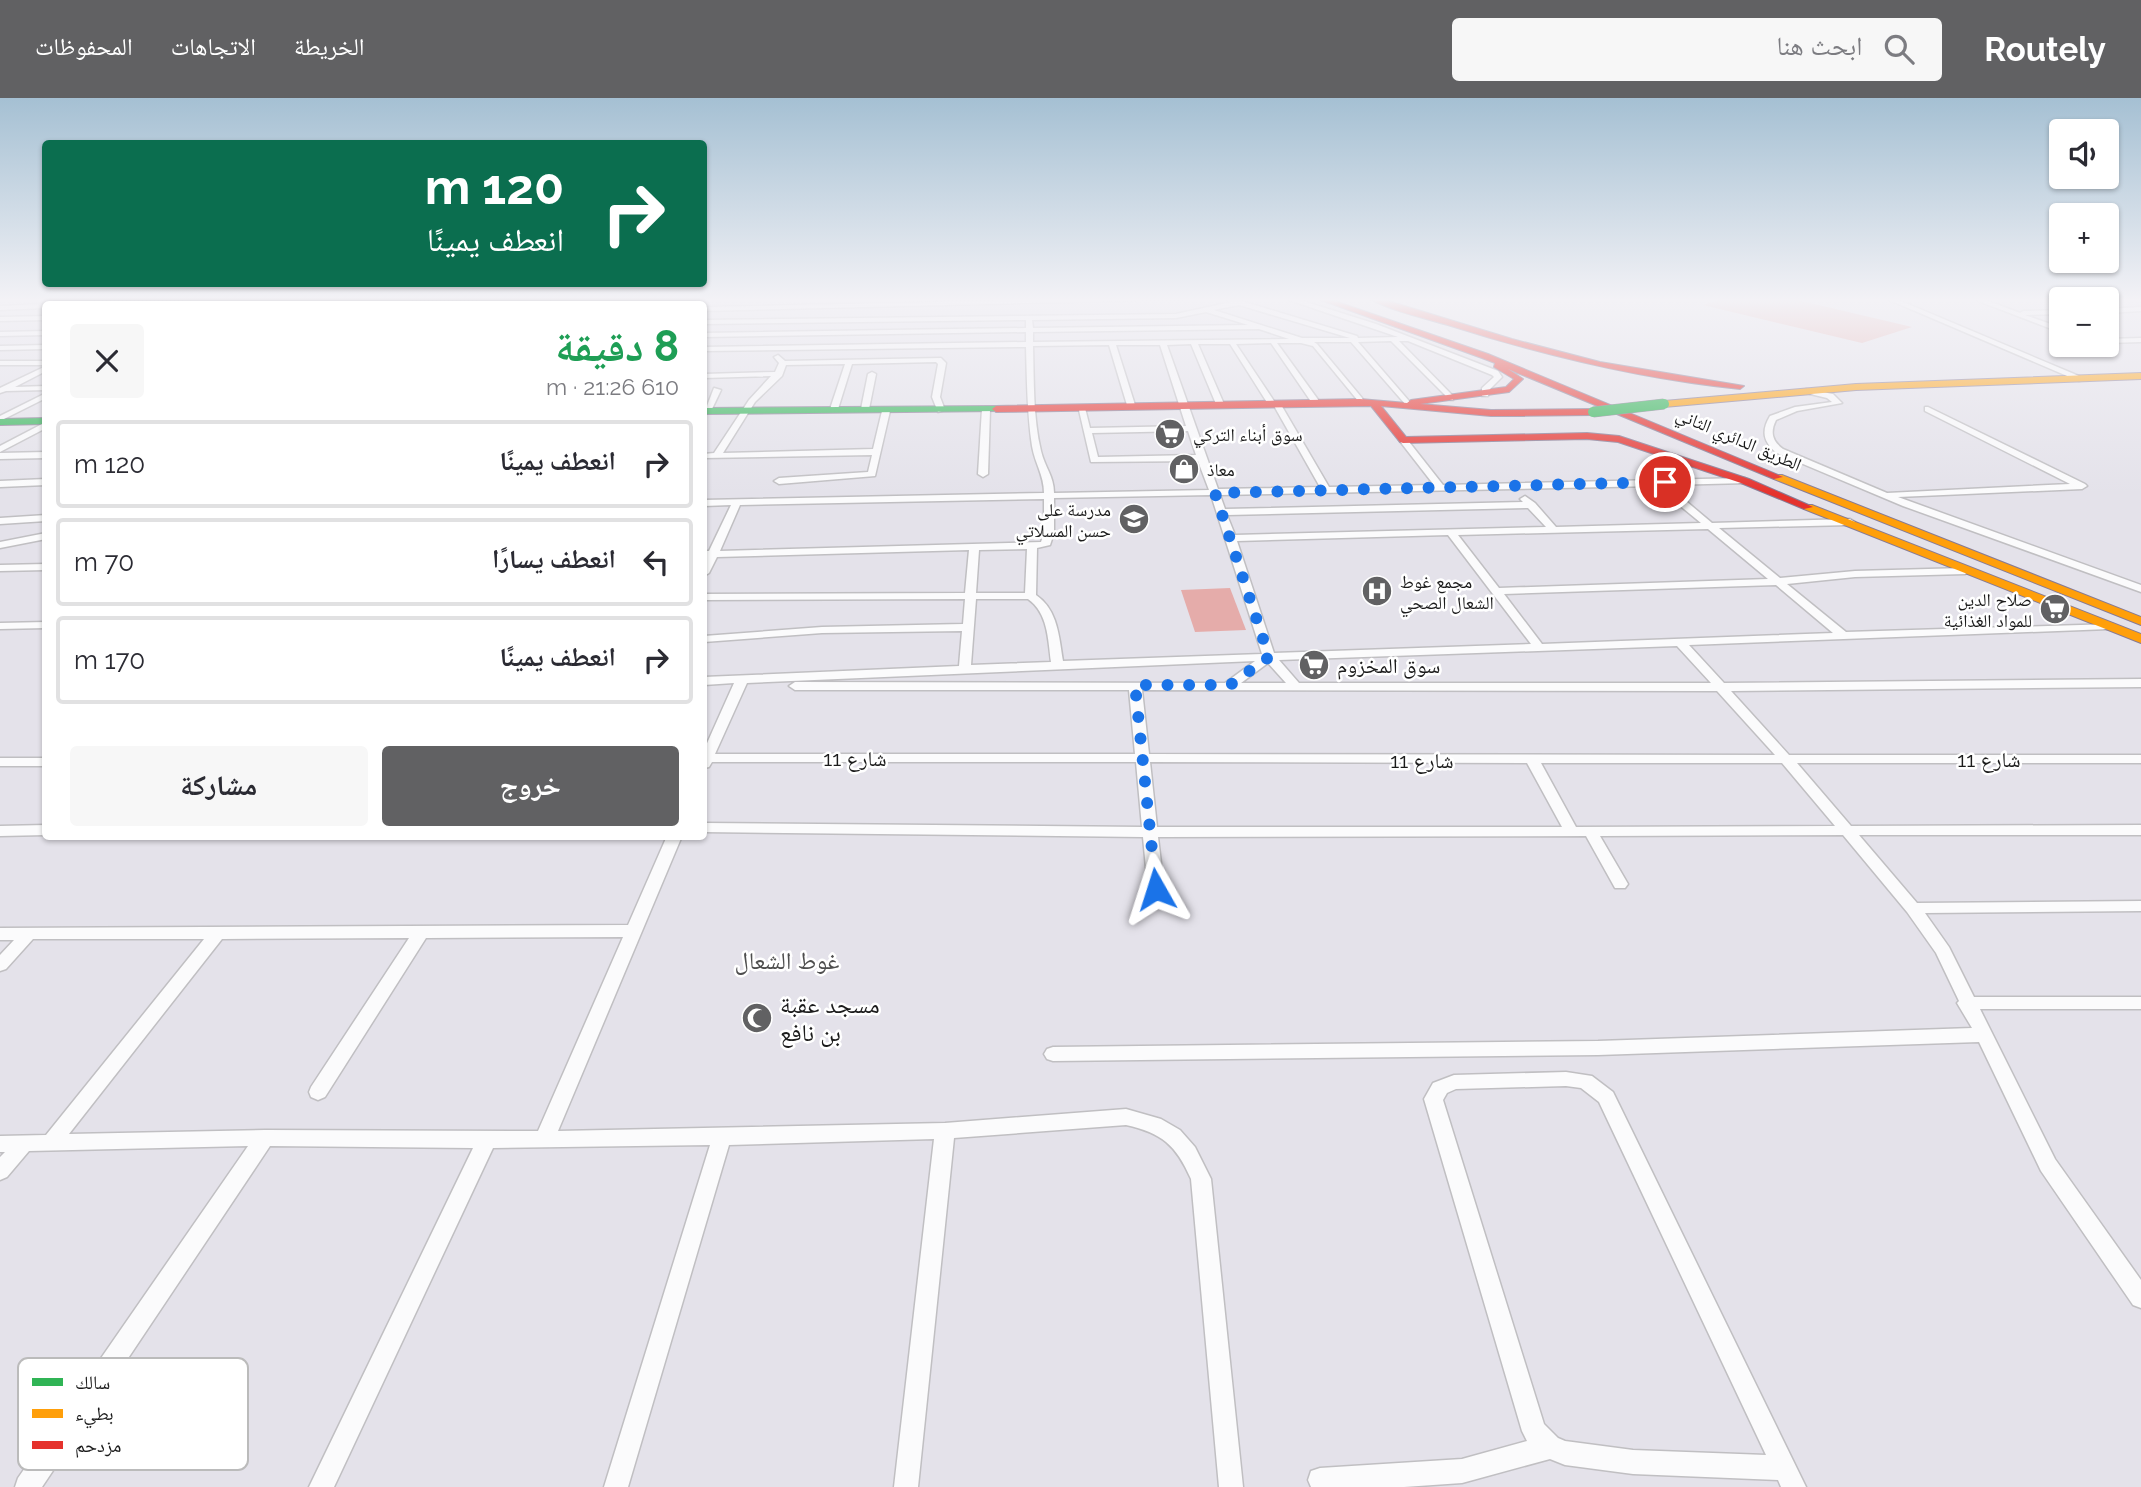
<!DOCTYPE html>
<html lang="ar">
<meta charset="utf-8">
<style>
body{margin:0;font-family:Raleway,"Noto Naskh Arabic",sans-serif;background:#f7f7f7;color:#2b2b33;direction:rtl;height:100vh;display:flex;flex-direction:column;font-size:26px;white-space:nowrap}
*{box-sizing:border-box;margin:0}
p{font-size:23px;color:#7c7c81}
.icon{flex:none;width:38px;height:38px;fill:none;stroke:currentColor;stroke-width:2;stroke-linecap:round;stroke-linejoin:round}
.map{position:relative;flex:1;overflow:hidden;direction:ltr}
.sheet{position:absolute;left:42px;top:203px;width:665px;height:539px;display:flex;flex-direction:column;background:#fff;border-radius:7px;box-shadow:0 2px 5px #0004;direction:rtl}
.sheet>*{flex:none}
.top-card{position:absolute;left:42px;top:42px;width:665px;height:147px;border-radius:7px;box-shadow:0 2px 5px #0004;direction:rtl;background:#0b6e4f;color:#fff;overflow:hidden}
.fabs{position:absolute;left:2049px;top:21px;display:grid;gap:14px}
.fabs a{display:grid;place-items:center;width:70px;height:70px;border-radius:7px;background:#fff;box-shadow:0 2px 5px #0004;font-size:35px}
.pin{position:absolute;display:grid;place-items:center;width:60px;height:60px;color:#fff;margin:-30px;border:4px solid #fff;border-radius:50%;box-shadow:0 2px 7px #0007}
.me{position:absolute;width:77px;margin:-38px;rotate:354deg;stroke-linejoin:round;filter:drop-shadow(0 0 5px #0008)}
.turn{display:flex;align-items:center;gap:24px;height:147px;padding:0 28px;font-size:32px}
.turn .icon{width:91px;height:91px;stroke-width:2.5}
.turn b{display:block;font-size:49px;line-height:60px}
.round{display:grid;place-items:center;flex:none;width:74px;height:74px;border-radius:7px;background:#f7f7f7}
.head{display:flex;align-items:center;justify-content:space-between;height:119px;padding:0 28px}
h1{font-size:42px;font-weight:700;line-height:52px;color:#1e9e55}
.primary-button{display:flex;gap:14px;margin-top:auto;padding:14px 28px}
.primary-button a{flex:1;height:80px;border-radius:7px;background:#616163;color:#fff;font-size:28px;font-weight:700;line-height:80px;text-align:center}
.primary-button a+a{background:#f7f7f7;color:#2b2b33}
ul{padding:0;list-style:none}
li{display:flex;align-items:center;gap:21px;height:88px;margin:0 14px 10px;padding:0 14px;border:4px solid #e1e1e2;border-radius:7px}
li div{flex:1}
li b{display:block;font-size:26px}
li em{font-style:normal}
header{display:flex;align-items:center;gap:42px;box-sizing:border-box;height:98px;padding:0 35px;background:#616163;color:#fff}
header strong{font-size:33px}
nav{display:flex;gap:38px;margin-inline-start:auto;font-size:24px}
.search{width:490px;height:63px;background:#f7f7f7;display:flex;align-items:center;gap:18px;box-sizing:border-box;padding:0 24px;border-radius:7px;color:#7c7c81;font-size:26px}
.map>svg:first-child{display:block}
</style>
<header>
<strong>Routely</strong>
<div class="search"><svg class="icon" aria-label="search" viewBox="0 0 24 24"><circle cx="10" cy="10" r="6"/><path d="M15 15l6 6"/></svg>ابحث هنا</div>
<nav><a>الخريطة</a><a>الاتجاهات</a><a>المحفوظات</a></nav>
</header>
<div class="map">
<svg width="2141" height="1389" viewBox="0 0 2141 1389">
<rect width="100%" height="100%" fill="#e4e2ea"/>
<g fill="#e5acaa">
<path d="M 1723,201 L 1793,201 L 1912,229 L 1862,245 L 1703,207 Z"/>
<path d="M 1230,490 L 1246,532 L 1195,534 L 1181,492 Z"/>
</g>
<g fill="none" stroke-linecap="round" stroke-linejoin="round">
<g stroke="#c0bfc2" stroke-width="3">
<g id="street">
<path d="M 301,201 L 481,201 L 202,206 L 91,206 L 94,204 Z"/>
<path d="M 544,201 L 552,201 L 545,206 L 539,206 Z"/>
<path d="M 650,201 L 657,201 L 652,206 L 646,206 Z"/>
<path d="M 1076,201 L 1190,201 L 704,213 L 704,209 Z"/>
<path d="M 1235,201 L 1357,238 L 1358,240 L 1398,239 L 1286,201 L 1297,201 L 1376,226 L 1498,273 L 1502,279 L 1490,291 L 1488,298 L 1482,298 L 1482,290 L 1494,279 L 1492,277 L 1408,243 L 1399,243 L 1453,298 L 1453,302 L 1450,302 L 1391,243 L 1358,244 L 1409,303 L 1409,307 L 1406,307 L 1351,244 L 1314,244 L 1317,246 L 1362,300 L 1363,302 L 1359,304 L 1313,248 L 1301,245 L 1277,245 L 1319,303 L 1315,305 L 1312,305 L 1271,245 L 1236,246 L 1274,303 L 1280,305 L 1329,389 L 1434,387 L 1399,342 L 1403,339 L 1406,340 L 1443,387 L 1745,380 L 1750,383 L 1748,385 L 1667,387 L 1712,425 L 1850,421 L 1855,424 L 1850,427 L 1719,430 L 1780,480 L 1855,473 L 1965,470 L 1970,473 L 1965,476 L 1855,479 L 1787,486 L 1846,534 L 2113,526 L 2113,530 L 2109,531 L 1689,547 L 1724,585 L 2141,581 L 2141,589 L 1731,593 L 1789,657 L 2141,657 L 2141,665 L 1797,665 L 1851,728 L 2141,727 L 2141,737 L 1859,737 L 1917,805 L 2141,803 L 2141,813 L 1925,815 L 1949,849 L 1974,899 L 2141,899 L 2141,911 L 1980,911 L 2055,1061 L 2141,1182 L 2141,1210 L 2133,1207 L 2041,1073 L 1979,944 L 1598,957 L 1053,963 L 1047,961 L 1044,956 L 1047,951 L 1053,949 L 1598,943 L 1972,930 L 1957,905 L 1959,903 L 1936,855 L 1907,814 L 1843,737 L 1600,738 L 1628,786 L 1625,790 L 1615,790 L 1586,738 L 1158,739 L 1164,791 L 1161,795 L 1151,795 L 1148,791 L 1143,739 L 704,734 L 704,725 L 1142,729 L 1136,664 L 712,664 L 709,669 L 704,670 L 704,652 L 734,585 L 704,587 L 704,579 L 959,568 L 962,533 L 822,535 L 704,544 L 704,538 L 822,529 L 963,526 L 965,501 L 704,502 L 704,496 L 965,495 L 969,452 L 717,459 L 709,475 L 704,478 L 704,465 L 706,459 L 704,459 L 704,453 L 709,453 L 731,407 L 704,408 L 704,402 L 1044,395 C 1044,377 1035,366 1032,348 C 1027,315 1027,282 1026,249 L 704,253 L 704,249 L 1026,244 L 1026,234 L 704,239 L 704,235 L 1026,230 L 1026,222 L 704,226 L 704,222 L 1176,216 L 1231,204 L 1227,202 ZM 1239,207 L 1350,240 L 1302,240 L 1214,212 ZM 1206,214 L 1248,227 L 1033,230 L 1032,222 L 1176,220 ZM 1259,231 L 1289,241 L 1033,244 L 1033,234 ZM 1191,246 L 1216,306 L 1220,308 L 1224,306 L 1198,246 L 1230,246 L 1268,306 L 1273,306 L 1320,389 L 1218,391 L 1167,247 ZM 1109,247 L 1127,307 L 1131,309 L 1135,307 L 1116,247 L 1160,247 L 1186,328 L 1090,330 L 1085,310 L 1078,308 L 1091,364 L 1198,363 L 1209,392 L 1054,395 C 1054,378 1045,370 1041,353 C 1033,320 1034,283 1033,248 ZM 1188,333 L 1196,357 L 1098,359 L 1092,335 ZM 1656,388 L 1701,425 L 1556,429 L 1535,405 L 1525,398 L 1520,401 L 1523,404 L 1225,411 L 1220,397 ZM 1211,397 L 1262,556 L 1063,563 C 1059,539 1058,512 1036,497 L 1037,450 L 1050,447 L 1054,435 L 1054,400 ZM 1044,401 L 1044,435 L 1041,444 L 720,453 L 740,407 ZM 1528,410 L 1546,429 L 1235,437 L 1227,417 ZM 1708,431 L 1768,481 L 1499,490 L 1458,437 ZM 1448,437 L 1531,546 L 1274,555 L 1237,443 ZM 1027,451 L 1025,495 L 976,495 L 979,452 ZM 1776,487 L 1833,535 L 1542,546 L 1504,496 ZM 976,501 L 1028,501 C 1048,515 1048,541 1051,564 L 971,567 ZM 1677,548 L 1711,585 L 1299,585 L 1279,562 ZM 1255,563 L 1225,585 L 795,584 L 789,588 L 795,592 L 1129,592 L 1135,656 L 715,656 L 747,585 ZM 1268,565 L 1286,585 L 1241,585 ZM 1142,592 L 1717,593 L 1775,657 L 1149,656 ZM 1150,664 L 1527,665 L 1562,729 L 1157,729 ZM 1541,665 L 1782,665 L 1835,728 L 1576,729 Z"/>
<path d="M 1887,201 L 1896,201 L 2086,281 L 2079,283 Z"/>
<path d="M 1973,201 L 1983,201 L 2020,215 L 2023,213 L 2062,212 L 2062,216 L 2025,217 L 2062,230 L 2062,235 Z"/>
<path d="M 2054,201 L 2062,201 L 2062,205 L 2055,202 Z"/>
<path d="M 46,206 L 46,210 L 0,212 L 0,208 Z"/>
<path d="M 2141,209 L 2141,213 L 2107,215 L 2107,211 Z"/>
<path d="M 46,218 L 46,222 L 0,223 L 0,219 Z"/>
<path d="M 46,233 L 46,237 L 0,238 L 0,234 Z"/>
<path d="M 2141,240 L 2141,244 L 2107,245 L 2107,241 Z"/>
<path d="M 46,247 L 46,251 L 0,252 L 0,248 Z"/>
<path d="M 778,257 L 785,263 L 941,260 L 946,265 L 940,299 L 945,312 L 938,314 L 932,299 L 938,266 L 936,264 L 852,266 L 838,311 L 834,313 L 830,311 L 845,266 L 786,267 L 782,278 L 755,304 L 723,355 L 873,351 L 882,313 L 886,311 L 890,313 L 875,378 L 779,386 L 774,383 L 779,380 L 868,374 L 872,357 L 704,360 L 704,356 L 714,355 L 749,302 L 771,278 L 704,280 L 704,276 L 775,274 L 779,265 L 774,259 Z"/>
<rect x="0" y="263" width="46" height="4"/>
<path d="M 46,268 L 46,273 L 15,289 L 46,288 L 46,292 L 6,293 L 0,295 L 0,290 Z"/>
<path d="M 872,274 L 876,276 L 869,311 L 865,313 L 861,311 L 868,276 Z"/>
<path d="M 714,290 L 721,292 L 711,313 L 705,313 Z"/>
<path d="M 1806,291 L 1833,296 L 1842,305 L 1797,313 L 1776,322 C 1770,334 1772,343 1783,351 L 1887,395 L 2070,386 L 1925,313 L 1925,309 L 1928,309 L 2085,386 L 2087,388 L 2082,391 L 1898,399 L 2141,487 L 2141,494 L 1903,408 L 1777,355 C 1763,344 1761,333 1770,318 L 1795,309 L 1832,304 L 1827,300 L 1806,295 Z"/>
<path d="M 46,295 L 46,300 L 0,323 L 0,318 Z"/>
<path d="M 986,309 L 990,311 L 988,376 L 983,379 L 978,376 L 982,311 Z"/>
<path d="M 44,325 L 46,330 L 0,354 L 0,348 Z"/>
<path d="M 46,354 L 46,360 L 0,361 L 0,355 Z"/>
<path d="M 46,381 L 46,387 L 0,389 L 0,383 Z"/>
<path d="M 46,417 L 46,423 L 0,426 L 0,420 Z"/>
<path d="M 46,435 L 46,441 L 0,450 L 0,444 Z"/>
<path d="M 46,466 L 46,472 L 0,473 L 0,467 Z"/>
<path d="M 46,524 L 46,530 L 0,531 L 0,525 Z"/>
<rect x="0" y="660" width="46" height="8"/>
<path d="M 46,727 L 46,737 L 0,738 L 0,728 Z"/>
<path d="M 667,738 L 682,738 L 558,1033 L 945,1025 L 1126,1011 L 1161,1021 L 1180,1032 L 1195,1049 L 1211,1081 L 1243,1389 L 1219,1389 L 1191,1081 C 1176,1047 1162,1035 1126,1027 L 954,1040 L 918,1389 L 894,1389 L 934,1041 L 729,1047 L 628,1389 L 604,1389 L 710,1047 L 493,1050 L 334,1389 L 309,1389 L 473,1050 L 270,1048 L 42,1389 L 15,1389 L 18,1380 L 248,1048 L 29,1053 L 7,1079 L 0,1082 L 0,1059 L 5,1054 L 0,1054 L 0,1038 L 46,1037 L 204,841 L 33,841 L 6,871 L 0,873 L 0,857 L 14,842 L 0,842 L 0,830 L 628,827 ZM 623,839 L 538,1033 L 265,1032 L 69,1036 L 222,841 L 409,840 L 311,989 L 309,994 L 311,999 L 318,1002 L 325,999 L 426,840 Z"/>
<path d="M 1566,974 L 1592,978 L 1613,994 L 1806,1389 L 1781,1389 L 1778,1382 L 1633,1376 L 1565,1367 L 1550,1361 L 1462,1385 L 1404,1389 L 1311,1389 L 1308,1382 L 1311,1373 L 1320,1370 L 1462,1361 L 1527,1343 L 1522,1333 L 1424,1001 L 1433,985 L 1454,977 ZM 1566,988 L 1581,990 L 1599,1004 L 1766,1357 L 1633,1352 L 1565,1343 L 1558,1340 L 1544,1326 L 1443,1002 L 1447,995 L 1456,991 Z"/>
</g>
</g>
<g stroke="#887b94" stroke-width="2">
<g id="fast">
<path d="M 996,308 L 999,309 L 999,313 L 704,316 L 704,310 Z"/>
<path d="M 46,320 L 46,326 L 0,327 L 0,321 Z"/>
</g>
</g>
<g stroke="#887b94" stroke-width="2">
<g id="slow">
<path d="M 2141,275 L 2141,281 L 1856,292 L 1664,309 L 1660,306 L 1664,303 L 1856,286 Z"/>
<path d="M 1774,377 L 1782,377 L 2141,519 L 2141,527 L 1774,381 Z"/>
<path d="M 1804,407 L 1812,407 L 2141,536 L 2141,545 L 1804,411 Z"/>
</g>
</g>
<g stroke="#887b94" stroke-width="2">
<g id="jam">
<path d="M 1318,201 L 1329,201 L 1488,256 L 1783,379 L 1774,381 L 1508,271 L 1523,281 L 1509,294 L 1420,306 L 1491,312 L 1593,311 L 1598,314 L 1593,317 L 1491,318 L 1381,308 L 1406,339 L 1587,335 L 1619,338 L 1749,381 L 1813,409 L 1804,411 L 1741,385 L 1618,344 L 1587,341 L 1403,345 L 1400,344 L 1371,308 L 996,314 L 992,311 L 996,308 L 1360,301 L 1407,305 L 1411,302 L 1506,289 L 1514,281 L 1494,269 L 1495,265 L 1482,260 Z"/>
<path d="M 1370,201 L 1382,201 L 1512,241 L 1600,264 L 1744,288 L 1740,291 C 1641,281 1546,258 1451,228 C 1425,220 1394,214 1370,201 Z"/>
</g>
</g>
<use href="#street" fill="#fbfbfc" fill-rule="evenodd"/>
<use href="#fast" fill="#30b455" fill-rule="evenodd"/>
<use href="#slow" fill="#ff9f0a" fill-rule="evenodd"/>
<use href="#jam" fill="#e5322d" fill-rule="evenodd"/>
<g stroke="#887b94" stroke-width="11" stroke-linecap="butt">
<path id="fast-bridge" d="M 1593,314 L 1664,306"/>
</g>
<use href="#fast-bridge" stroke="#30b455" stroke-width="10"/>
</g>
<linearGradient id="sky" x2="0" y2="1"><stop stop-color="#a5c0d3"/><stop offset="0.51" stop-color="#f3f2f6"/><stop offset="1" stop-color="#f3f2f6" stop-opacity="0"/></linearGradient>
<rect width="2141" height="396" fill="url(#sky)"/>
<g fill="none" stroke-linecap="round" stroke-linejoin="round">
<path stroke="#1a73e8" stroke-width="12" stroke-dasharray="0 21.6" d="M 1156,791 L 1135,587 L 1230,587 L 1269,559 L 1215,395 L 1665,384"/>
</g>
<defs>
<g id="supermarket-disc" transform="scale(1.575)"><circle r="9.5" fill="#616163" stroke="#fff"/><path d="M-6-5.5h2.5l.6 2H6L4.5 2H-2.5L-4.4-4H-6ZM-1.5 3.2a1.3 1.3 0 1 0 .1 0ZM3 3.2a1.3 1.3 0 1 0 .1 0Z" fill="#fff"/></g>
<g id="shop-disc" transform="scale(1.575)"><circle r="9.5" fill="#616163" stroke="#fff"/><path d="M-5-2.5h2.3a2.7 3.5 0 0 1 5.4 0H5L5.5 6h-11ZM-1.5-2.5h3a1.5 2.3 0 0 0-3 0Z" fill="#fff"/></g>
<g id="school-disc" transform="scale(1.575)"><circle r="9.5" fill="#616163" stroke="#fff"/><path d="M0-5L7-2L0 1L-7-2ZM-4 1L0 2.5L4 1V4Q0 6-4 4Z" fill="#fff"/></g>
<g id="hospital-disc" transform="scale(1.575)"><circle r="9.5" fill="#616163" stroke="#fff"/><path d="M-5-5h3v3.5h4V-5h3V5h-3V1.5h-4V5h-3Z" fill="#fff"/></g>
<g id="mosque-disc" transform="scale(1.575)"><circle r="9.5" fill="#616163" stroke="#fff"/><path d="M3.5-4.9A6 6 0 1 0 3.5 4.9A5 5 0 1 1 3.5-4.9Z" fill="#fff"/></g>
</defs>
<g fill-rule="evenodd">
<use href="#supermarket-disc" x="1170" y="336"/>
<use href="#shop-disc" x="1184" y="371"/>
<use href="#school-disc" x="1134" y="421"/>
<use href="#hospital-disc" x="1377" y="493"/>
<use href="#supermarket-disc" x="2055" y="511"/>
<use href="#supermarket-disc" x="1314" y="567"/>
<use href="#mosque-disc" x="757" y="920"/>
</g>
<g text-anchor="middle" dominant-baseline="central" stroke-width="5" stroke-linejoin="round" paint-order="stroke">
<g font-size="18" fill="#1b1b1b" stroke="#fff" text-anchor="start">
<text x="1193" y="336">سوق أبناء التركي</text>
<text x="1207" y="371">معاذ</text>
<text x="1111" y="411" text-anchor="end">مدرسة على<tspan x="1111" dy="21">حسن المسلاتي</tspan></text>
<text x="1400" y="483">مجمع غوط<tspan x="1400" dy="21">الشعال الصحي</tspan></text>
<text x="2032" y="501" text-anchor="end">صلاح الدين<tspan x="2032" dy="21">للمواد الغذائية</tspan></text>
</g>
<g font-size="18" fill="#1b1b1b" stroke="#fff">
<text transform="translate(1739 341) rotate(23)">الطريق الدائري الثاني</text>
</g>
<g font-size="21" fill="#1b1b1b" stroke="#fff" text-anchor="start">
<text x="1337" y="567">سوق المخزوم</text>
</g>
<g font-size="21" fill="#1b1b1b" stroke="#fff">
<text x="855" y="660">شارع 11</text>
<text x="1989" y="661">شارع 11</text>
<text x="1422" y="662">شارع 11</text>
</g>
<g font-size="24" fill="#4e4e4e" stroke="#fff">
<text x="787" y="862">غوط الشعال</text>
</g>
<g font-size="24" fill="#1b1b1b" stroke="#fff" text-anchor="start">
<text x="780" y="906">مسجد عقبة<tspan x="780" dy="28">بن نافع</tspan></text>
</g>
</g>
<rect x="18" y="1260" width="230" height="112" rx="10" fill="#fff" stroke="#bbb" stroke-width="2"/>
<rect x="32" y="1280" width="31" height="8" fill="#30b455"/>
<rect x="32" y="1311" width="31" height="9" fill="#ff9f0a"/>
<rect x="32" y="1343" width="31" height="8" fill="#e5322d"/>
<g font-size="19" fill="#1b1b1b">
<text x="75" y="1291">سالك</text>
<text x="75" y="1322">بطيء</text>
<text x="75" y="1354">مزدحم</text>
</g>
</svg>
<div class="fabs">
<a><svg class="icon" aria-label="sound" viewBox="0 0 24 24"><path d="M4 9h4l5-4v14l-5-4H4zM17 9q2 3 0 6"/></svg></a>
<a>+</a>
<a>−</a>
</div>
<div class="pin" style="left:1665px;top:384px;background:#d93025"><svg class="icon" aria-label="arrive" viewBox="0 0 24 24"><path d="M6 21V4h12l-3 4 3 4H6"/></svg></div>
<svg class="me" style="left:1156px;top:791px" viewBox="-20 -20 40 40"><path d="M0-17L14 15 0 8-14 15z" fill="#1a73e8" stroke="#fff" stroke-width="4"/></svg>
<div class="top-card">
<div class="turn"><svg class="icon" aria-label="right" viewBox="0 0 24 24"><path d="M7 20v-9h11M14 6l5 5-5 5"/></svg><div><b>120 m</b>انعطف يمينًا</div></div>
</div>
<section class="sheet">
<div class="head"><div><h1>8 دقيقة</h1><p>610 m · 21:26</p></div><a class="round"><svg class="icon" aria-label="close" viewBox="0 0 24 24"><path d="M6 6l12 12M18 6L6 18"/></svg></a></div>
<ul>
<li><svg class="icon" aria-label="right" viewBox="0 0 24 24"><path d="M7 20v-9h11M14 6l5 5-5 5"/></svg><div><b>انعطف يمينًا</b></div><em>120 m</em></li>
<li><svg class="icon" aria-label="left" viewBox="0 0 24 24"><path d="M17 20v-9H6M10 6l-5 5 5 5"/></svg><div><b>انعطف يسارًا</b></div><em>70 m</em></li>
<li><svg class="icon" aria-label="right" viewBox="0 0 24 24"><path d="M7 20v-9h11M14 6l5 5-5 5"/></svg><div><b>انعطف يمينًا</b></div><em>170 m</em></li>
</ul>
<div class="primary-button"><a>خروج</a><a>مشاركة</a></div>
</section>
</div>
